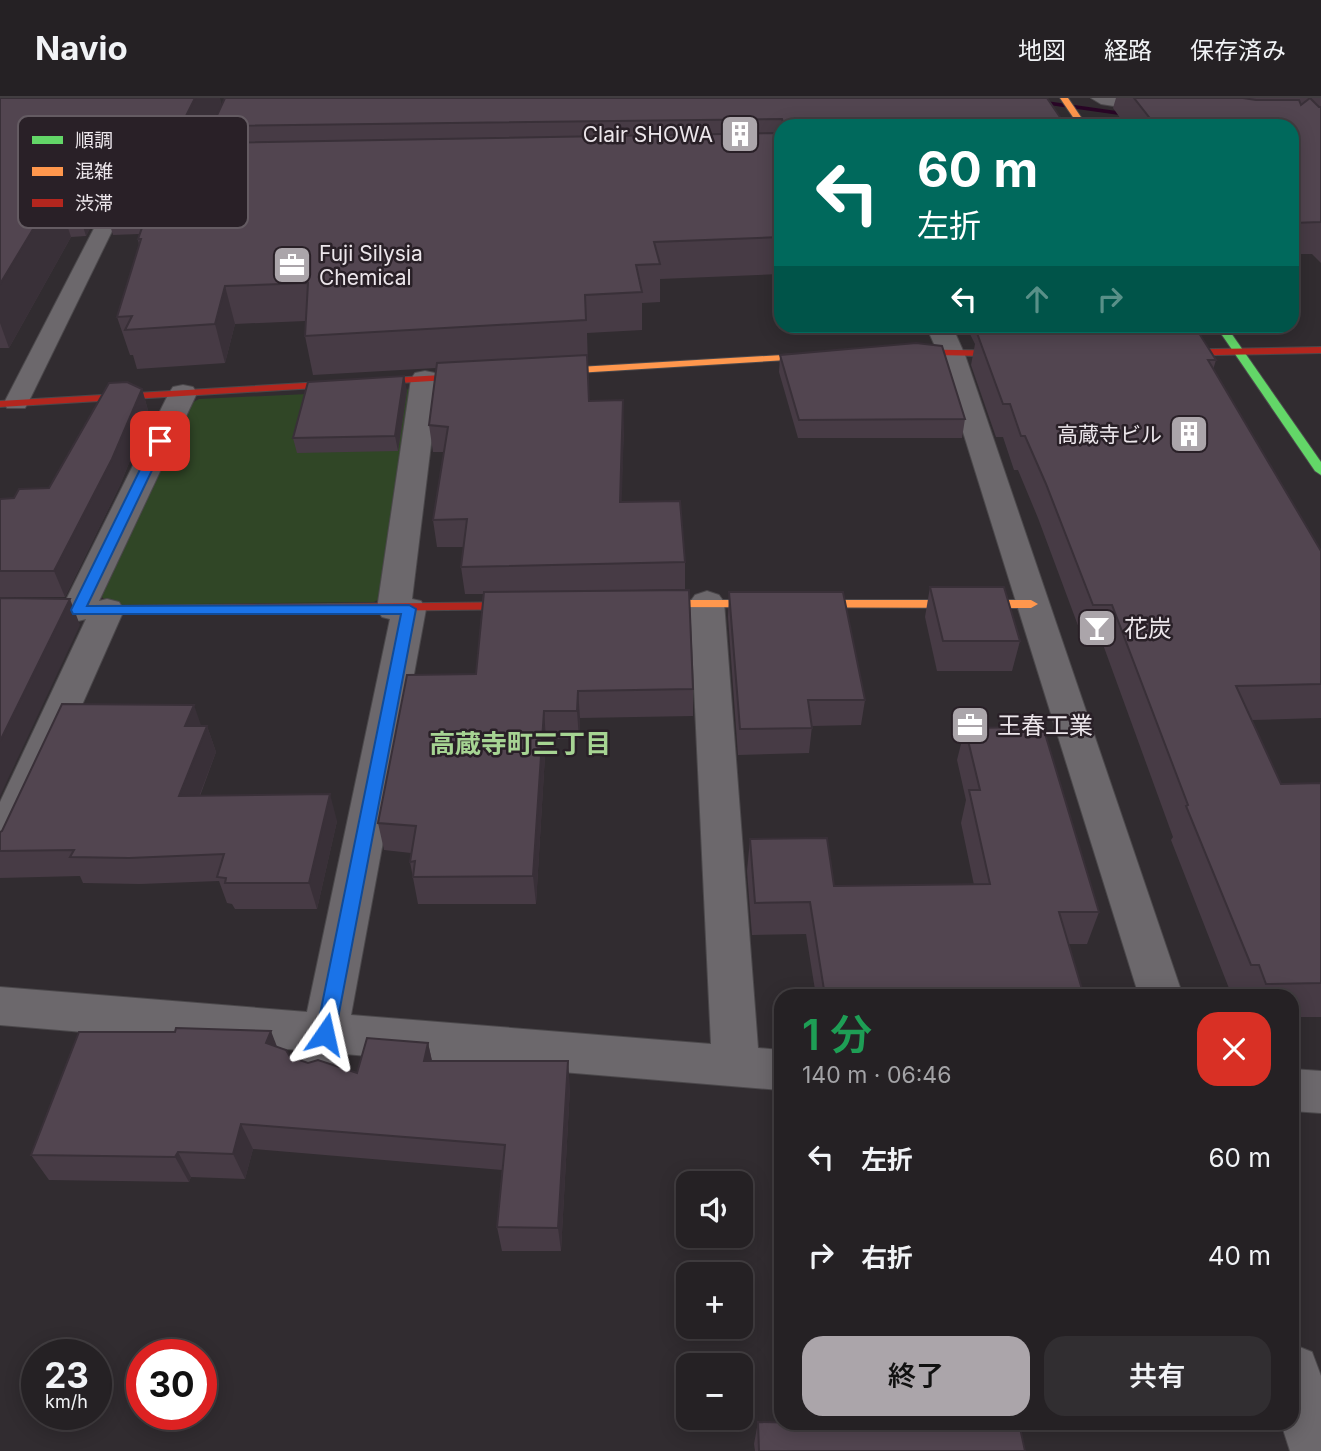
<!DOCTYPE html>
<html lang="ja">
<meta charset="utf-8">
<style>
body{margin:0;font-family:Inter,"Noto Sans JP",sans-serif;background:#312e31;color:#f1f3f6;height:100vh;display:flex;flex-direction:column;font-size:26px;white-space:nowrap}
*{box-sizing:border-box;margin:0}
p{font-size:23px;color:#a3a3a6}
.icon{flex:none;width:38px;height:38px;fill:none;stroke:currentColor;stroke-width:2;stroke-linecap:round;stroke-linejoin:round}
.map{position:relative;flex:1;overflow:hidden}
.drawer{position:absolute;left:774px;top:891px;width:525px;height:441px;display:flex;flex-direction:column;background:#252124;border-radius:21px;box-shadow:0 4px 18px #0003,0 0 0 2px #423e41}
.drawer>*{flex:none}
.hud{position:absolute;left:774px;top:21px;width:525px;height:214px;border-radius:21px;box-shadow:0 4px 18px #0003,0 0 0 2px #423e41;background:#00695c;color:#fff;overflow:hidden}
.controls{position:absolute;left:676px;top:1073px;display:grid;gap:14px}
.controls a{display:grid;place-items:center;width:77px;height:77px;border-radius:14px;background:#252124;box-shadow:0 4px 18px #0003,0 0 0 2px #423e41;font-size:35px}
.speed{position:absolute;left:21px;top:1241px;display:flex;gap:14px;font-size:35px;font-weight:700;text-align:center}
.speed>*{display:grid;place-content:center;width:91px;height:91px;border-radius:50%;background:#252124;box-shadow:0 4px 18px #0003,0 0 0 2px #423e41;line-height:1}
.speed small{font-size:18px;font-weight:400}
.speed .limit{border:10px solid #d22;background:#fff;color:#111}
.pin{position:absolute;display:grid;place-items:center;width:60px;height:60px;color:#fff;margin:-30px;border-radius:14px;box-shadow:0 4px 10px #0006}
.me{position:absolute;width:77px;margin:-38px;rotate:11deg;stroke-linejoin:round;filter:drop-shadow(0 0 5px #0008)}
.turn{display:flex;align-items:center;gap:24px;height:147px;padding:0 28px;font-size:32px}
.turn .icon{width:91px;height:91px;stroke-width:2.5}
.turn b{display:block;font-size:49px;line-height:60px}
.lanes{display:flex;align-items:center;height:66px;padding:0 28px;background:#0003;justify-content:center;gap:35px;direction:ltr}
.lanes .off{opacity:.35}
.round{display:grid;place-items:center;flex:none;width:74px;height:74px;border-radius:21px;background:#312e31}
.headline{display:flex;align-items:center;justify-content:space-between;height:119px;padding:0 28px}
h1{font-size:42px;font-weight:600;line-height:52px;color:#1e9e55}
.action{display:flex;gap:14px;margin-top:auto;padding:14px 28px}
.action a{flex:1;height:80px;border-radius:21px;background:#aba5aa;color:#111;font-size:28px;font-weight:600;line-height:80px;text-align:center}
.action a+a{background:#312e31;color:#f1f3f6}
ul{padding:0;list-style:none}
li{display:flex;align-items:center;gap:21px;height:98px;padding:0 28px}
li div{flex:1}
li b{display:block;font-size:26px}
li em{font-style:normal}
header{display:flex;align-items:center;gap:42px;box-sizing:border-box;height:98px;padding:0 35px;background:#252124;border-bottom:2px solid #423e41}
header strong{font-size:33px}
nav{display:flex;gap:38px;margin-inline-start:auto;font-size:24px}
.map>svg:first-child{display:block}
</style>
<header>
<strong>Navio</strong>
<nav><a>地図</a><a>経路</a><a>保存済み</a></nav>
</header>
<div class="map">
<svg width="1321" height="1353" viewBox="0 0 1321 1353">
<rect width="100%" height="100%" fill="#312c30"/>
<path fill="#304626" d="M 416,291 L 385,498 L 374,504 L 110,507 L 97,494 L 182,310 L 199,301 Z"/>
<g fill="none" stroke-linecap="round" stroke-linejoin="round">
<path fill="#290626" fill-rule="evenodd" d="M 1000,0 L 1025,0 L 1145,17 L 1140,20 Z"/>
<g stroke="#4b484b" stroke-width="2">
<path id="lane" d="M 128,76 L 137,82 L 28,305 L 25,310 L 7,310 L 4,305 L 119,82 Z"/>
</g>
<g stroke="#4b484b" stroke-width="2">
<g id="street">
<path d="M 1091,0 L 1139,0 L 1172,6 L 1175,10 L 1165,16 L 1101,6 Z"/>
<path d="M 926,228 L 952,228 L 965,257 L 1183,898 L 1139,898 L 939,257 Z"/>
<path d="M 425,273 L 435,275 L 439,281 L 412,501 L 421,503 L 426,511 L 351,917 L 711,946 L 690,504 L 695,497 L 707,493 L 719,497 L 724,504 L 758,950 L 780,952 L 780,992 L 344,956 L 336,976 L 320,982 L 304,976 L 297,962 L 299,952 L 0,927 L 0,889 L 307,914 L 390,521 L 382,519 L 377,511 L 411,281 L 415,275 Z"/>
<path d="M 183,287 L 193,289 L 197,295 L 99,503 L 107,501 L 119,504 L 124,512 L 20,747 L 14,758 L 0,762 L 0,704 L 86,521 L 78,523 L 66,520 L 61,512 L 169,295 L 173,289 Z"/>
<path d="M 1292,971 L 1321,973 L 1321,1015 L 1292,1013 Z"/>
<path d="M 1292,1246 L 1312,1254 L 1321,1278 L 1321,1353 L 1290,1353 L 1281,1325 L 1292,1325 Z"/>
</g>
</g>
<g stroke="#4b484b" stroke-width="2">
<path id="fast" d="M 1223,235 L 1231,235 L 1321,364 L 1321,377 L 1315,373 L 1222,237 Z"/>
</g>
<g stroke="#4b484b" stroke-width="2">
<g id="slow">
<path d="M 1060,0 L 1068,0 L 1087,28 L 1079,28 Z"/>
<path d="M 833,254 L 837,255 L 837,259 L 511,279 L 505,276 L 511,273 Z"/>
<path d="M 638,502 L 1031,502 L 1038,506 L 1031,510 L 633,509 L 631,506 Z"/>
</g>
</g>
<g stroke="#4b484b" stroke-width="2">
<g id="jam">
<path d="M 1321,249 L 1321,255 L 1159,258 L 1154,255 L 1159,252 Z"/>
<path d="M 893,251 L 1025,253 L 1030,256 L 1025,259 L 889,256 L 888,254 Z"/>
<path d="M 511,273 L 515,274 L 515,278 L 0,309 L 0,303 Z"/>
<path d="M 536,504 L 543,508 L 541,511 L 0,517 L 0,509 Z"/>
</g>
</g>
<use href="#lane" fill="#6c686c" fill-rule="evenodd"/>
<use href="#street" fill="#6c686c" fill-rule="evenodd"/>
<use href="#fast" fill="#63d668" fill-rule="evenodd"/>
<use href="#slow" fill="#ff974d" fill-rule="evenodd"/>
<use href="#jam" fill="#b3261e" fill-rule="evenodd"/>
</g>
<g fill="#473b45">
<path d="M 0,0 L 220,0 L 221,8 L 204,45 L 216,45 L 212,28 L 225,0 L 1066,28 L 780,28 L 780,176 L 660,181 L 660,204 L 642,205 L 642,232 L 587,235 L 589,303 L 624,328 L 621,404 L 685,464 L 685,491 L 590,493 L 693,591 L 693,618 L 580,620 L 579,641 L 546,641 L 536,806 L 418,806 L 410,764 L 411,755 L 384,752 L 378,725 L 476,576 L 483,496 L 465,496 L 461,469 L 464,449 L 437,449 L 433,422 L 444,354 L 433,354 L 429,327 L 436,270 L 313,277 L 305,238 L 305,223 L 235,226 L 225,265 L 137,271 L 133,257 L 130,257 L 117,219 L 139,147 L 138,141 L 139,136 L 113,137 L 103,105 L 86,138 L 71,139 L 9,250 L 0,250 Z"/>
<path d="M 1116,0 L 1321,0 L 1321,165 L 1312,156 L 1292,156 L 1292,28 L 1126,28 L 1113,10 Z"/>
<path d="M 966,228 L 1179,228 L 1177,233 L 1216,262 L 1213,272 L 1321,453 L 1321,620 L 1252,622 L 1281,686 L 1321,685 L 1321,919 L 1292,919 L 1292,898 L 1232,898 L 1171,742 L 1173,739 L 1101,541 L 1083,541 L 1038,420 L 1018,372 L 1014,372 L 1003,339 L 996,339 L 971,267 L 975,246 Z"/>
<path d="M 780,257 L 965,321 L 962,340 L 798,340 L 779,274 Z"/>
<path d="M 142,291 L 149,316 L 120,387 L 65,499 L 0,499 L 0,401 L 14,400 L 49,390 Z"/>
<path d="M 407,293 L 398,353 L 297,355 L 293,340 Z"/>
<path d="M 930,489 L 1020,543 L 1012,573 L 937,573 L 925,519 Z"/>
<path d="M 729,494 L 865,602 L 861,627 L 812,628 L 809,655 L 738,657 L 728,519 Z"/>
<path d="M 201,628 L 207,628 L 216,654 L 200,698 L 337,723 L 317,811 L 235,811 L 232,806 L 227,805 L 219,783 L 140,786 L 83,785 L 80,778 L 0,780 L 0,734 Z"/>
<path d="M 965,630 L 1099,814 L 1087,846 L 1069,846 L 1084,898 L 816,898 L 806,836 L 752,837 L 747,773 L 750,741 L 834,788 L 974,787 L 961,725 L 966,702 L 957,662 Z"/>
<path d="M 428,945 L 432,963 L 570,989 L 561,1153 L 502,1153 L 497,1129 L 502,1072 L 253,1051 L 245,1081 L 191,1079 L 189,1084 L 49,1082 L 31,1057 L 277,949 L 290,959 L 308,965 L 357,975 Z"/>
<path d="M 758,1324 L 890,1326 L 891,1325 L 1019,1325 L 1025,1353 L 755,1353 L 754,1346 Z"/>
</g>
<g fill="#393038">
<path d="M 195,0 L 220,0 L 221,8 L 195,63 L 185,20 Z"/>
<path d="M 145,20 L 157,63 L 102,101 L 103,105 L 86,138 L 72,93 L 105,33 Z"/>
<path d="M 56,93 L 71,139 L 9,250 L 0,225 L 0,186 Z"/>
<path d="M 225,188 L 235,226 L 225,265 L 215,226 Z"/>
<path d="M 404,278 L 407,293 L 398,353 L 395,338 Z"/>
<path d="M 142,291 L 149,316 L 120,387 L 65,499 L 54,473 Z"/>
<path d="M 623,302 L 624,328 L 621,431 L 620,404 Z"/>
<path d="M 70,501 L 80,527 L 0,698 L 0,643 Z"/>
<path d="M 578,593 L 580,620 L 579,641 L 577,613 Z"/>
<path d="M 194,607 L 203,633 L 185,628 Z"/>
<path d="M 544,613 L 546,641 L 536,806 L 533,778 Z"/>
<path d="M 207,628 L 216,654 L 189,725 L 179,698 Z"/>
<path d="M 330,696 L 337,723 L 317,811 L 309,785 Z"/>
<path d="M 271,933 L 281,959 L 266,945 Z"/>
<path d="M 428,945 L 434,972 L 424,963 Z"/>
<path d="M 568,963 L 570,989 L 561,1153 L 558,1130 Z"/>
<path d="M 241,1026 L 253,1051 L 245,1081 L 233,1056 Z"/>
<path d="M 178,1054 L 191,1079 L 189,1084 L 175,1059 Z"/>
</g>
<g fill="#524550" stroke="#393038" stroke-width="2">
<path d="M 0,0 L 195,0 L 185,20 L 145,20 L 105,33 L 72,93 L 56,93 L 0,186 Z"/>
<path d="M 225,0 L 1047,0 L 1066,28 L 784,28 L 782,21 L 212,28 Z"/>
<path d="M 1134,0 L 1243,0 L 1256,2 L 1299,2 L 1301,7 L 1310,0 L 1319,9 L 1321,9 L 1321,124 L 1292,125 L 1292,28 L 1156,28 Z"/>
<path d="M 780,35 L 780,139 L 654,144 L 660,166 L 636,167 L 642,194 L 585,197 L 586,222 L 305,238 L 308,185 L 225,188 L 215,226 L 125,232 L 132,218 L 117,219 L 141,141 L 138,141 L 153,99 L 102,101 L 127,53 L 150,46 Z"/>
<path d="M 1197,232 L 1216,262 L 1208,262 L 1321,453 L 1321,586 L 1236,588 L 1281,686 L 1321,685 L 1321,885 L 1266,886 L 1259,867 L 1251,867 L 1186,708 L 1188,707 L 1112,507 L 1093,507 L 1046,386 L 1025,338 L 1021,338 L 1010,306 L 1003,306 L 977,235 Z"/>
<path d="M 916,245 L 942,248 L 965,321 L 799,322 L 780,257 Z"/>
<path d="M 587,257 L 589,303 L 623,302 L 620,404 L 680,403 L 685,464 L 461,469 L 467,421 L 433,422 L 448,329 L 429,327 L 437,265 Z"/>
<path d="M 404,278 L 395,338 L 293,340 L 308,284 Z"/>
<path d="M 127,284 L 142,291 L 112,361 L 54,473 L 0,473 L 0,401 L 14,400 L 19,391 L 49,390 L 109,285 Z"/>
<path d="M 930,489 L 1004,489 L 1020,543 L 943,543 Z"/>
<path d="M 689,492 L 693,591 L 578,593 L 577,613 L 544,613 L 533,778 L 413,779 L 415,763 L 410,764 L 416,728 L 378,725 L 407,577 L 476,576 L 484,494 Z"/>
<path d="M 729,494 L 843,494 L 865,602 L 808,602 L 812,630 L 740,631 Z"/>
<path d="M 0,500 L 70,501 L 0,643 Z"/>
<path d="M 62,606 L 194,607 L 185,628 L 207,628 L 179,698 L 330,696 L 309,785 L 225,785 L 226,780 L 217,779 L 224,756 L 129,760 L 70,759 L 74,752 L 0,753 L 0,734 L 2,733 Z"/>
<path d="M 1043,629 L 1099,814 L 1059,814 L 1084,898 L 825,898 L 810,804 L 755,805 L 750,741 L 827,740 L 834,788 L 990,786 L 969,692 L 980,692 L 965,630 Z"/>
<path d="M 176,930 L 271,933 L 266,945 L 286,952 L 290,959 L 308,965 L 318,962 L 357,975 L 367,940 L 428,945 L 424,963 L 568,963 L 558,1130 L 497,1129 L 505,1047 L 241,1026 L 233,1056 L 178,1054 L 175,1059 L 31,1057 L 79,934 L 175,934 Z"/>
<path d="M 758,1324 L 893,1327 L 892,1325 L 1019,1325 L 1025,1353 L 759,1353 Z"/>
</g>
<path fill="#1a73e8" stroke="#114b97" stroke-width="2" d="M 155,341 L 166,343 L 87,508 L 409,507 L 416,511 L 335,936 L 332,942 L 318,942 L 316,936 L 401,516 L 73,516 L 71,512 Z"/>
<defs>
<g id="building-square" transform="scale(2.0125)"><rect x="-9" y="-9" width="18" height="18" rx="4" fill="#aba5aa" stroke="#292027"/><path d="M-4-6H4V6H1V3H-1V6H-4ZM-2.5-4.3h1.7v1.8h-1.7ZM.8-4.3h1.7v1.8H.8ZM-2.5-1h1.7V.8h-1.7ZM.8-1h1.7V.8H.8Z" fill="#fff"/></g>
<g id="office-square" transform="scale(2.0125)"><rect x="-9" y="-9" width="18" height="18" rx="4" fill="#aba5aa" stroke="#292027"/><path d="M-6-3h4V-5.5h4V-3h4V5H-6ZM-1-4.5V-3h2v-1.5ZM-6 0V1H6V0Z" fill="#fff"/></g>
<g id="bar-square" transform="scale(2.0125)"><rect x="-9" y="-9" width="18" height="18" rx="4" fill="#aba5aa" stroke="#292027"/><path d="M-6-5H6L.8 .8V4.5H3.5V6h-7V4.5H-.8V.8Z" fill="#fff"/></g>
</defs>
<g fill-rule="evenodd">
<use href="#building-square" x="740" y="36"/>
<use href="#office-square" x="292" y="167"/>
<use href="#building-square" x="1189" y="336"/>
<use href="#bar-square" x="1097" y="530"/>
<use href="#office-square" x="970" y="627"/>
</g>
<g text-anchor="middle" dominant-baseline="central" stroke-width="5" stroke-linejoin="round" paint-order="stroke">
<g font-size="21" fill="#ece6eb" stroke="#292027" text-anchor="end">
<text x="713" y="36">Clair SHOWA</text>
<text x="319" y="155" text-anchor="start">Fuji Silysia<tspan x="319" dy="24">Chemical</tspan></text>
<text x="1162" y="336">高蔵寺ビル</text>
</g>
<g font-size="24" fill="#ece6eb" stroke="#292027" text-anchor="start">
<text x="1124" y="530">花炭</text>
<text x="997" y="627">王春工業</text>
</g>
<g font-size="26" font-weight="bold" fill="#a6d493" stroke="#292027">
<text x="520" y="645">高蔵寺町三丁目</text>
</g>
</g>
<rect x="18" y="18" width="230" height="112" rx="10" fill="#292027" stroke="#645b62" stroke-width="2"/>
<rect x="32" y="38" width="31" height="8" fill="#63d668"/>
<rect x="32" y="69" width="31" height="9" fill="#ff974d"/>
<rect x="32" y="101" width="31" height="8" fill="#b3261e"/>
<g font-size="19" fill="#ece6eb">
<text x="75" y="49">順調</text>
<text x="75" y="80">混雑</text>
<text x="75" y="112">渋滞</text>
</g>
</svg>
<div class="controls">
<a><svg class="icon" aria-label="sound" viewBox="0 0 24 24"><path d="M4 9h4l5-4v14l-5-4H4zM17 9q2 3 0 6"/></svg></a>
<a>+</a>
<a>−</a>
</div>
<div class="speed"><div>23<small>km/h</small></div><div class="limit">30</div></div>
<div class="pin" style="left:160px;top:343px;background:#d93025"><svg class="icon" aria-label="arrive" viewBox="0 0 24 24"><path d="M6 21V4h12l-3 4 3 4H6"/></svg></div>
<svg class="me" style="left:325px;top:936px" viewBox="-20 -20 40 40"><path d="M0-17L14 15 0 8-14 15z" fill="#1a73e8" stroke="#fff" stroke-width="4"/></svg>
<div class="hud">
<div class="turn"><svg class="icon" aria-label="left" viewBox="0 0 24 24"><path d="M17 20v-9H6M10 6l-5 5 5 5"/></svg><div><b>60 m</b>左折</div></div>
<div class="lanes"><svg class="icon" aria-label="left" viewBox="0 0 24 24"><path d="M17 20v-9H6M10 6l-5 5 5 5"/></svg><svg class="icon off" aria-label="ahead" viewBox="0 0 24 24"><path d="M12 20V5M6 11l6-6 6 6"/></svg><svg class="icon off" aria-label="right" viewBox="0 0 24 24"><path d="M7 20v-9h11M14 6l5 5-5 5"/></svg></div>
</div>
<section class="drawer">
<div class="headline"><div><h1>1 分</h1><p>140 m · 06:46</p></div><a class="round" style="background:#d93025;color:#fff"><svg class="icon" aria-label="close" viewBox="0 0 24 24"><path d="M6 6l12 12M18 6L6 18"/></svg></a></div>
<ul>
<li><svg class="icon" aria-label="left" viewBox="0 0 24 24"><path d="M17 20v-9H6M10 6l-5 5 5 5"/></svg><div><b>左折</b></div><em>60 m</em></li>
<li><svg class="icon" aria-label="right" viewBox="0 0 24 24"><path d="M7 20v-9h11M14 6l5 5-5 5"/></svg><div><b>右折</b></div><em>40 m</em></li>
</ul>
<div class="action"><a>終了</a><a>共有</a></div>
</section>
</div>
